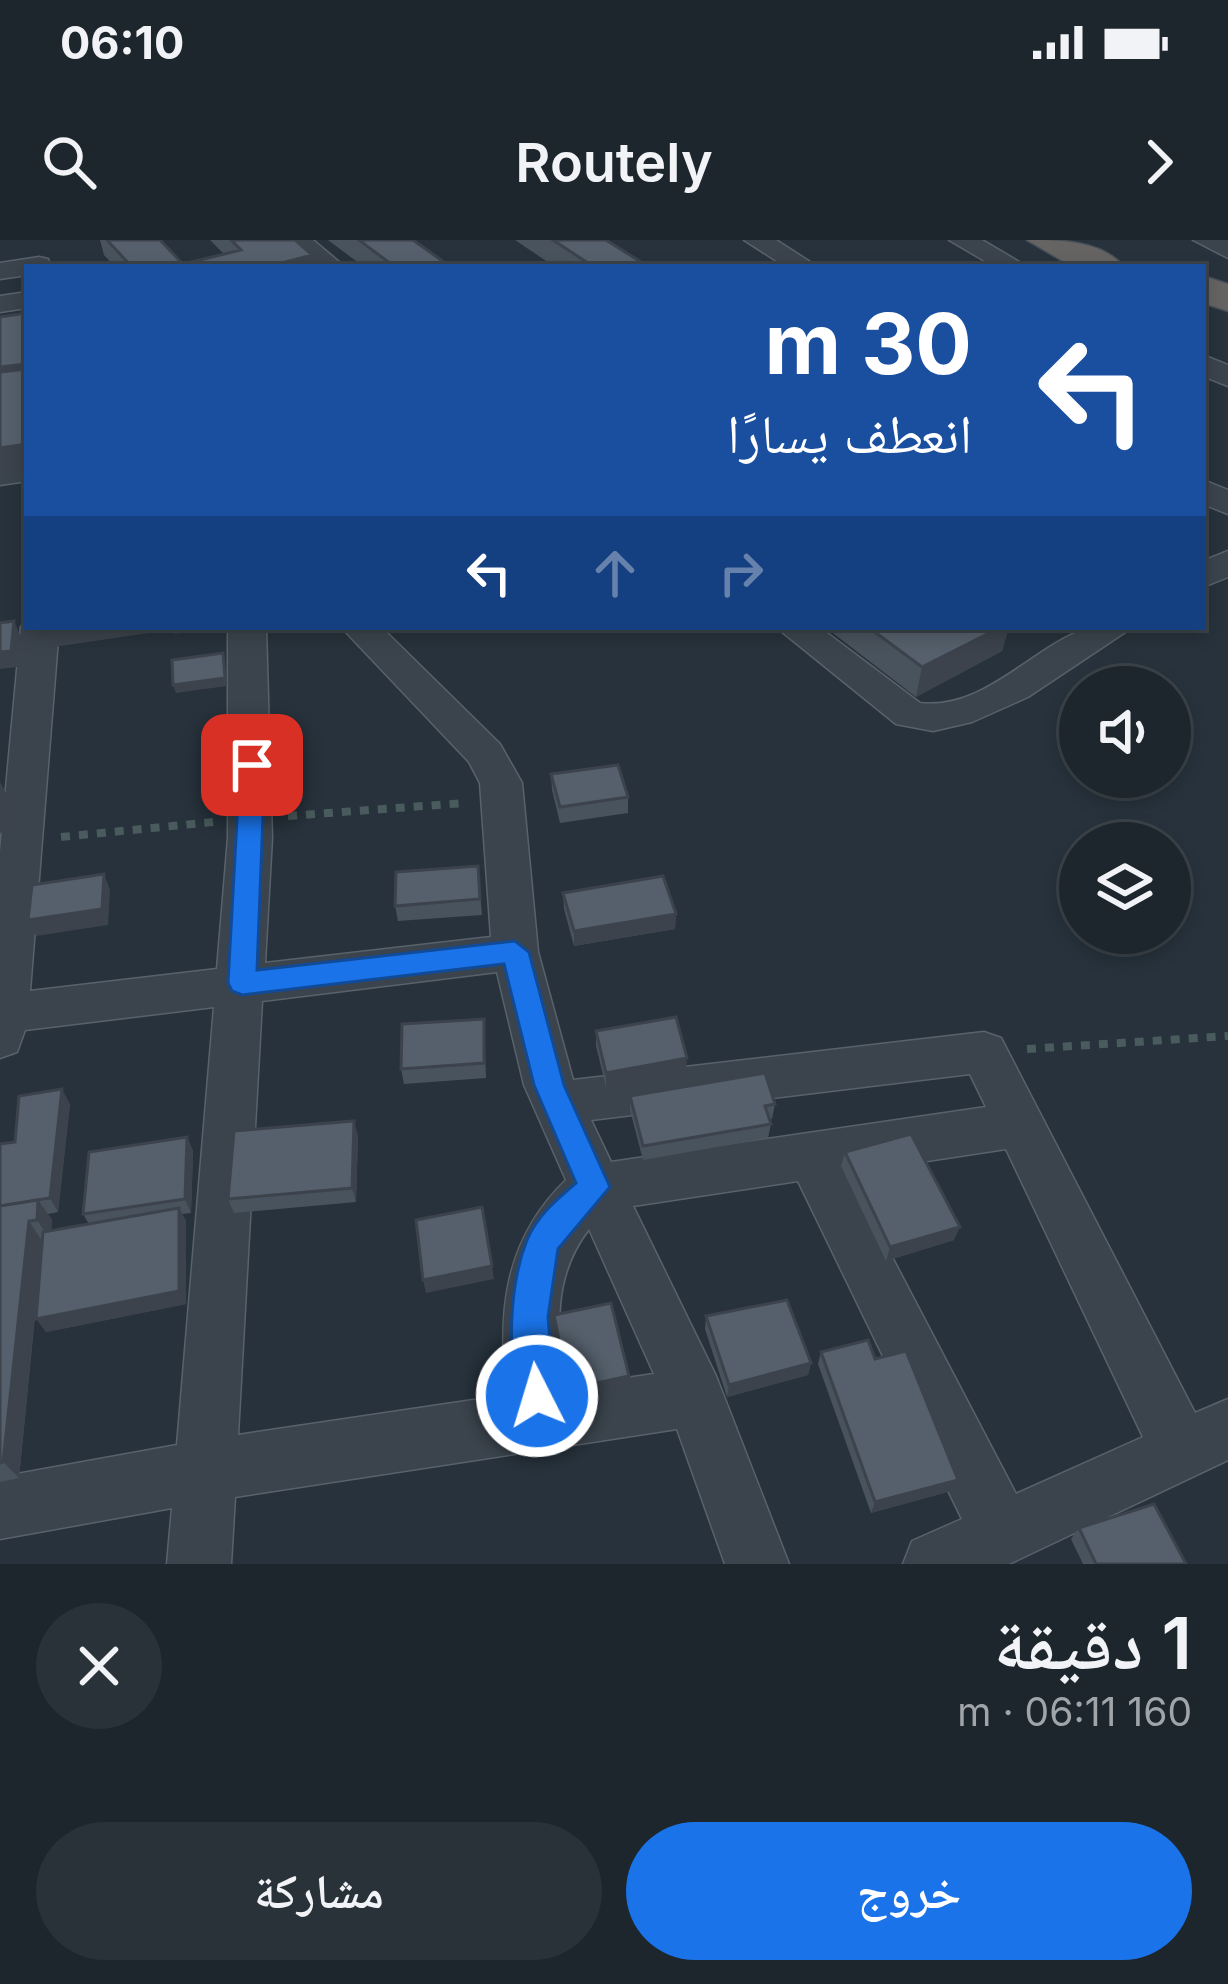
<!DOCTYPE html>
<html lang="ar">
<meta charset="utf-8">
<style>
body{margin:0;font-family:Inter,"Noto Naskh Arabic",sans-serif;background:#2a3239;color:#f1f3f6;direction:rtl;height:100vh;display:flex;flex-direction:column;font-size:45px;white-space:nowrap}
*{box-sizing:border-box;margin:0}
p{font-size:39px;color:#a0a5aa}
.icon{flex:none;width:66px;height:66px;fill:none;stroke:currentColor;stroke-width:2;stroke-linecap:round;stroke-linejoin:round}
.map{position:relative;height:1324px;overflow:hidden;direction:ltr}
.details{display:flex;flex-direction:column;background:#1d262d;flex:1}
.details>*{flex:none}
.banner{position:absolute;left:24px;top:24px;width:1182px;height:366px;border-radius:0px;box-shadow:0 6px 18px #0003,0 0 0 3px #3b4349;direction:rtl;background:#1a4fa0;color:#fff;overflow:hidden}
.fabs{position:absolute;left:1059px;top:426px;display:grid;gap:24px}
.fabs a{display:grid;place-items:center;width:132px;height:132px;border-radius:50%;background:#1d262d;box-shadow:0 6px 18px #0003,0 0 0 3px #3b4349;font-size:60px}
.pin{position:absolute;display:grid;place-items:center;width:102px;height:102px;color:#fff;margin:-51px;border-radius:24px;box-shadow:0 6px 18px #0006}
.me{position:absolute;width:132px;margin:-66px;rotate:355deg;stroke-linejoin:round;filter:drop-shadow(0 0 9px #0008)}
.turn{display:flex;align-items:center;gap:42px;height:252px;padding:0 36px;font-size:54px}
.turn .icon{width:156px;height:156px;stroke-width:2.5}
.turn b{display:block;font-size:84px;line-height:102px}
.lanes{display:flex;align-items:center;height:114px;padding:0 36px;background:#0003;justify-content:center;gap:60px;direction:ltr}
.lanes .off{opacity:.35}
.round{display:grid;place-items:center;flex:none;width:126px;height:126px;border-radius:63px;background:#2a3239}
.headline{display:flex;align-items:center;justify-content:space-between;height:204px;padding:0 36px}
h1{font-size:72px;font-weight:600;line-height:90px}
.cta{display:flex;gap:24px;margin-top:auto;padding:24px 36px}
.cta a{flex:1;height:138px;border-radius:72px;background:#1a73e8;color:#fff;font-size:48px;font-weight:600;line-height:138px;text-align:center}
.cta a+a{background:#2a3239;color:#f1f3f6}
.status{display:flex;justify-content:space-between;align-items:center;height:84px;padding:0 60px;background:#1d262d;direction:ltr}
.status svg{height:33px;fill:currentColor}
header{display:flex;justify-content:space-between;align-items:center;height:156px;padding:0 36px;background:#1d262d;font-size:54px;font-weight:600}
.map>svg:first-child{display:block}
</style>
<div class="status"><b>06:10</b><svg viewBox="0 0 49 12"><path d="M0 12V9h3v3zM5 12V6h3v6zM10 12V3h3v9zM15 12V0h3v12zM26 1h20v11H26zM47 4h2v5h-2z"/></svg></div>
<header><svg class="icon" aria-label="forward" viewBox="0 0 24 24"><path d="M9 5l7 7-7 7"/></svg>Routely<svg class="icon" aria-label="search" viewBox="0 0 24 24"><circle cx="10" cy="10" r="6"/><path d="M15 15l6 6"/></svg></header>
<div class="map">
<svg width="1228" height="1324" viewBox="0 0 1228 1324">
<rect width="100%" height="100%" fill="#27323c"/>
<g fill="none" stroke-linecap="round" stroke-linejoin="round">
<g stroke="#59626b" stroke-width="3">
<g id="minor">
<path d="M 284,0 L 313,0 L 345,27 L 315,27 Z"/>
<path d="M 744,0 L 776,0 L 818,27 L 786,27 Z"/>
<path d="M 949,0 L 982,0 L 1028,27 L 995,27 Z"/>
<path d="M 1193,0 L 1228,0 L 1228,18 Z"/>
<path d="M 39,17 L 48,19 L 51,27 L 27,27 L 27,35 L 0,39 L 0,23 Z"/>
<path d="M 27,52 L 27,68 L 0,72 L 0,56 Z"/>
<path d="M 1203,115 L 1228,125 L 1228,146 L 1203,136 Z"/>
<path d="M 27,221 L 27,241 L 0,245 L 0,225 Z"/>
<path d="M 1203,240 L 1228,250 L 1228,274 L 1203,264 Z"/>
<path d="M 1228,311 L 1228,337 L 1203,347 L 1203,321 Z"/>
<path d="M 27,379 L 27,387 L 59,387 L 30,751 L 217,729 L 228,598 L 228,387 L 266,387 L 272,598 L 265,723 L 491,697 L 480,543 L 469,522 L 341,387 L 381,387 L 500,504 L 522,543 L 538,712 L 573,840 L 984,792 L 1001,798 L 1195,1173 L 1228,1159 L 1228,1220 L 1009,1324 L 903,1324 L 912,1301 L 962,1279 L 798,941 L 633,966 L 716,1136 L 789,1324 L 725,1324 L 677,1189 L 235,1257 L 231,1324 L 167,1324 L 172,1268 L 0,1299 L 0,1237 L 177,1205 L 214,767 L 25,790 L 17,812 L 0,818 L 0,612 L 21,387 ZM 497,732 L 524,845 L 566,940 C 504,1000 497,1073 507,1155 L 238,1195 L 262,761 ZM 970,834 L 986,867 L 611,922 L 591,880 ZM 1006,909 L 1143,1197 L 1016,1254 L 848,933 ZM 589,989 L 654,1134 L 565,1147 C 557,1089 552,1037 589,989 Z"/>
<path d="M 776,387 L 819,387 L 920,463 C 984,470 1030,409 1085,389 C 1098,384 1118,387 1133,387 L 1028,457 L 972,482 L 933,491 L 896,484 Z"/>
</g>
</g>
<g stroke="#464f58" stroke-width="3">
<g id="trunk">
<path d="M 1027,0 C 1059,0 1102,0 1124,27 L 1073,27 Z"/>
<path d="M 1203,36 L 1228,44 L 1228,71 L 1203,63 Z"/>
</g>
</g>
<g stroke="#495b5c" stroke-width="8" stroke-dasharray="9 9" stroke-linecap="butt">
<path d="M 288,576 L 465,563"/>
<path d="M 61,597 L 213,582"/>
<path d="M 1027,809 L 1228,796"/>
</g>
<use href="#minor" fill="#3b444d" fill-rule="evenodd"/>
<use href="#trunk" fill="#666462" fill-rule="evenodd"/>
</g>
<g fill="#49535d">
<path d="M 100,0 L 160,0 L 183,24 L 224,14 L 210,0 L 295,0 L 314,27 L 115,27 L 104,15 Z"/>
<path d="M 328,0 L 412,0 L 451,27 L 364,27 Z"/>
<path d="M 515,0 L 606,0 L 649,27 L 555,27 Z"/>
<path d="M 825,387 L 1009,387 L 1002,411 L 916,457 Z"/>
<path d="M 551,534 L 628,557 L 628,573 L 560,583 L 552,550 Z"/>
<path d="M 478,626 L 482,675 L 398,681 L 395,666 Z"/>
<path d="M 563,653 L 676,674 L 675,689 L 574,706 L 564,669 Z"/>
<path d="M 484,779 L 486,838 L 404,844 L 401,829 Z"/>
<path d="M 596,791 L 686,833 L 606,847 L 596,806 Z"/>
<path d="M 630,856 L 775,864 L 772,879 L 769,879 L 771,884 L 768,898 L 643,920 L 630,870 Z"/>
<path d="M 70,864 L 58,972 L 48,974 L 52,980 L 51,991 L 89,984 L 83,974 L 187,897 L 193,911 L 191,973 L 182,974 L 186,981 L 186,1064 L 46,1092 L 41,1016 L 19,1238 L 0,1242 L 0,904 L 15,902 Z"/>
<path d="M 358,896 L 356,962 L 234,973 L 228,959 Z"/>
<path d="M 845,912 L 954,1000 L 886,1021 L 841,926 Z"/>
<path d="M 554,1075 L 628,1148 L 570,1161 Z"/>
<path d="M 706,1076 L 811,1123 L 808,1135 L 727,1157 L 705,1089 Z"/>
<path d="M 821,1112 L 875,1119 L 958,1240 L 951,1251 L 871,1273 L 818,1124 Z"/>
<path d="M 1079,1288 L 1186,1324 L 1083,1324 L 1071,1299 Z"/>
</g>
<g fill="#3c434c">
<path d="M 312,15 L 314,27 L 267,27 Z"/>
<path d="M 27,124 L 27,153 L 0,143 L 0,127 Z"/>
<path d="M 27,204 L 27,228 L 0,232 L 0,208 Z"/>
<path d="M 14,381 L 21,397 L 18,427 L 0,429 L 0,412 Z"/>
<path d="M 77,387 L 169,387 L 169,390 L 47,408 L 40,393 Z"/>
<path d="M 173,387 L 215,387 L 175,394 Z"/>
<path d="M 1001,387 L 1009,387 L 1002,411 L 916,457 L 922,427 Z"/>
<path d="M 223,413 L 227,446 L 176,453 L 173,445 Z"/>
<path d="M 0,542 L 8,557 L 4,592 L 0,593 Z"/>
<path d="M 104,634 L 110,650 L 108,685 L 36,696 L 28,680 Z"/>
<path d="M 676,674 L 675,689 L 574,706 L 574,691 Z"/>
<path d="M 687,818 L 686,833 L 606,847 L 606,833 Z"/>
<path d="M 62,849 L 70,864 L 58,972 L 50,958 Z"/>
<path d="M 354,881 L 358,896 L 356,962 L 352,948 Z"/>
<path d="M 187,897 L 193,911 L 191,973 L 185,959 Z"/>
<path d="M 38,960 L 52,980 L 50,1000 L 37,980 Z"/>
<path d="M 179,968 L 186,981 L 186,1064 L 46,1092 L 36,1079 Z"/>
<path d="M 29,981 L 42,1001 L 19,1238 L 3,1222 Z"/>
<path d="M 960,987 L 954,1000 L 886,1021 L 890,1007 Z"/>
<path d="M 492,1026 L 494,1039 L 426,1053 L 423,1040 Z"/>
<path d="M 811,1123 L 808,1135 L 727,1157 L 729,1145 Z"/>
<path d="M 629,1136 L 628,1148 L 570,1161 L 569,1149 Z"/>
<path d="M 958,1240 L 951,1251 L 871,1273 L 875,1262 Z"/>
</g>
<g fill="#55606c" stroke="#3c434c" stroke-width="3">
<path d="M 107,0 L 160,0 L 183,24 L 241,10 L 231,0 L 295,0 L 312,15 L 267,27 L 132,27 Z"/>
<path d="M 359,0 L 413,0 L 451,27 L 395,27 Z"/>
<path d="M 553,0 L 606,0 L 649,27 L 594,27 Z"/>
<path d="M 26,73 L 27,124 L 0,127 L 0,77 Z"/>
<path d="M 26,129 L 27,204 L 0,208 L 0,132 Z"/>
<path d="M 14,381 L 11,411 L 0,412 L 0,383 Z"/>
<path d="M 41,387 L 77,387 L 40,393 Z"/>
<path d="M 868,387 L 1001,387 L 922,427 Z"/>
<path d="M 223,413 L 225,438 L 173,445 L 172,420 Z"/>
<path d="M 618,525 L 628,557 L 560,567 L 551,534 Z"/>
<path d="M 478,626 L 480,659 L 395,666 L 396,632 Z"/>
<path d="M 104,634 L 102,669 L 28,680 L 32,645 Z"/>
<path d="M 663,636 L 676,674 L 574,691 L 563,653 Z"/>
<path d="M 676,777 L 687,818 L 606,833 L 596,791 Z"/>
<path d="M 484,779 L 484,823 L 401,829 L 402,784 Z"/>
<path d="M 765,833 L 775,864 L 765,866 L 771,884 L 643,906 L 630,856 Z"/>
<path d="M 62,849 L 50,958 L 0,966 L 0,904 L 15,902 L 19,856 Z"/>
<path d="M 354,881 L 352,948 L 228,959 L 234,891 Z"/>
<path d="M 911,894 L 960,987 L 890,1007 L 845,912 Z"/>
<path d="M 187,897 L 185,959 L 83,974 L 89,912 Z"/>
<path d="M 38,960 L 37,980 L 29,981 L 3,1222 L 0,1223 L 0,966 Z"/>
<path d="M 482,967 L 492,1026 L 423,1040 L 416,980 Z"/>
<path d="M 179,968 L 179,1051 L 36,1079 L 43,992 Z"/>
<path d="M 787,1060 L 811,1123 L 729,1145 L 706,1076 Z"/>
<path d="M 611,1063 L 629,1136 L 569,1149 L 554,1075 Z"/>
<path d="M 868,1100 L 875,1119 L 906,1111 L 958,1240 L 875,1262 L 821,1112 Z"/>
<path d="M 1154,1264 L 1186,1324 L 1096,1324 L 1079,1288 Z"/>
</g>
<path fill="#1a73e8" stroke="#114b97" stroke-width="3" d="M 252,516 L 265,525 L 257,730 L 515,701 L 529,712 L 564,845 L 610,947 L 558,1009 L 548,1077 L 555,1156 L 549,1169 L 537,1174 L 524,1169 C 505,1124 509,1045 527,1000 C 537,976 557,959 576,943 L 534,845 L 504,724 L 242,755 L 232,751 L 228,743 L 240,525 Z"/>
</svg>
<div class="fabs">
<a><svg class="icon" aria-label="sound" viewBox="0 0 24 24"><path d="M4 9h4l5-4v14l-5-4H4zM17 9q2 3 0 6"/></svg></a>
<a><svg class="icon" aria-label="layers" viewBox="0 0 24 24"><path d="M12 4l9 5-9 5-9-5zM3 14l9 5 9-5"/></svg></a>
</div>
<div class="pin" style="left:252px;top:525px;background:#d93025"><svg class="icon" aria-label="arrive" viewBox="0 0 24 24"><path d="M6 21V4h12l-3 4 3 4H6"/></svg></div>
<svg class="me" style="left:537px;top:1156px" viewBox="-20 -20 40 40"><circle r="17" fill="#1a73e8" stroke="#fff" stroke-width="3"/><path d="M0-11L8 9 0 5-8 9z" fill="#fff"/></svg>
<div class="banner">
<div class="turn"><svg class="icon" aria-label="left" viewBox="0 0 24 24"><path d="M17 20v-9H6M10 6l-5 5 5 5"/></svg><div><b>30 m</b>انعطف يسارًا</div></div>
<div class="lanes"><svg class="icon" aria-label="left" viewBox="0 0 24 24"><path d="M17 20v-9H6M10 6l-5 5 5 5"/></svg><svg class="icon off" aria-label="ahead" viewBox="0 0 24 24"><path d="M12 20V5M6 11l6-6 6 6"/></svg><svg class="icon off" aria-label="right" viewBox="0 0 24 24"><path d="M7 20v-9h11M14 6l5 5-5 5"/></svg></div>
</div>
</div>
<section class="details">
<div class="headline"><div><h1>1 دقيقة</h1><p>160 m · 06:11</p></div><a class="round"><svg class="icon" aria-label="close" viewBox="0 0 24 24"><path d="M6 6l12 12M18 6L6 18"/></svg></a></div>
<div class="cta"><a>خروج</a><a>مشاركة</a></div>
</section>
